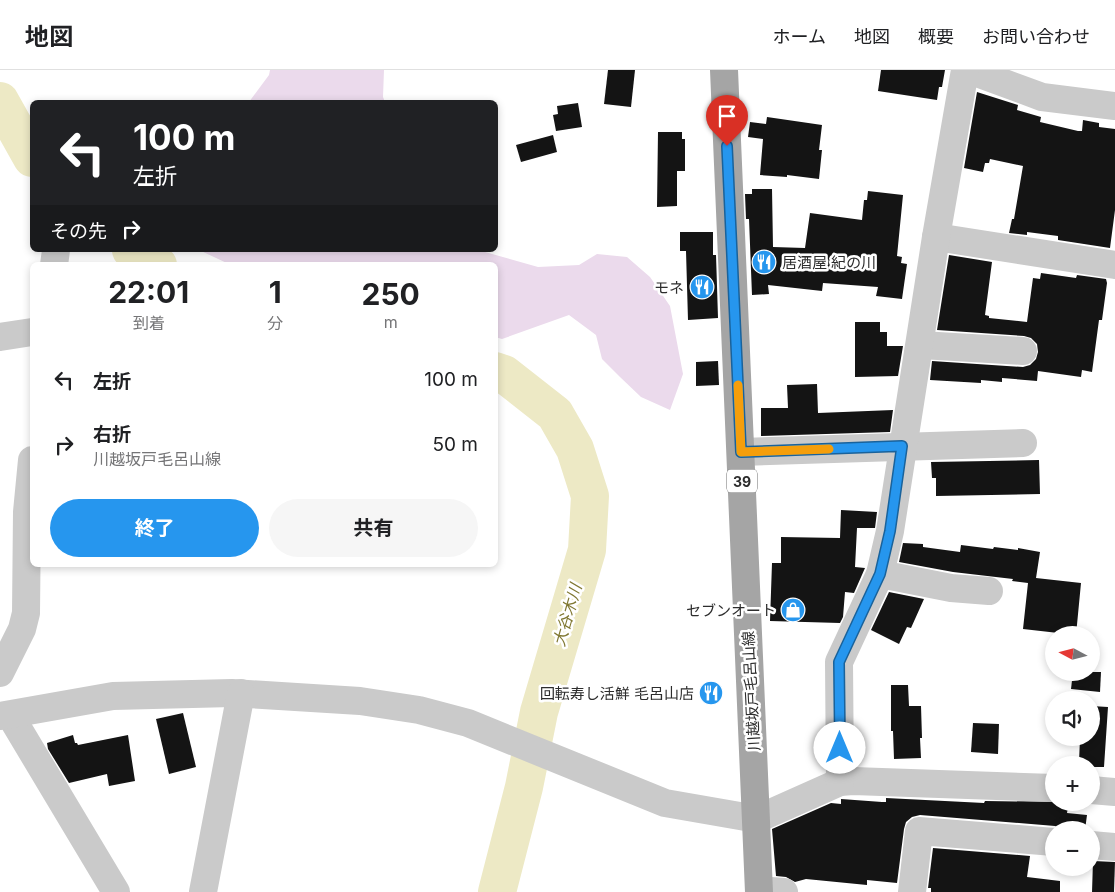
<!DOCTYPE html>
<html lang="ja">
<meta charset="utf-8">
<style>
body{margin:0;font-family:Inter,"Noto Sans JP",sans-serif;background:#f6f6f6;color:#202124;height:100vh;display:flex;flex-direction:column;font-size:19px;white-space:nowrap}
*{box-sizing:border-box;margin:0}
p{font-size:16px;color:#757577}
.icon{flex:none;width:28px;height:28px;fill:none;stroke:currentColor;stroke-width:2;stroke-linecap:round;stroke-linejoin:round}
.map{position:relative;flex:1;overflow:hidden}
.details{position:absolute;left:30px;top:192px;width:468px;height:305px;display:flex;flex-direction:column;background:#fff;border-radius:8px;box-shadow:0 2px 8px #0003}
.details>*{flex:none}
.banner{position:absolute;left:30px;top:30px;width:468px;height:152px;border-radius:8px;box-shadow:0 2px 8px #0003;background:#202124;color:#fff;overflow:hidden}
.needle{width:32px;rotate:277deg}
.buttons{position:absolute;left:1045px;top:556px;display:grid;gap:10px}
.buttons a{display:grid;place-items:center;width:55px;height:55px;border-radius:50%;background:#fff;box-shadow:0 2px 8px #0003;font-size:25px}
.pin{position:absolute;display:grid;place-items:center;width:42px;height:42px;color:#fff;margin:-51px -21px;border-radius:50% 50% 50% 0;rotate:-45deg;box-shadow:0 0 5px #0007}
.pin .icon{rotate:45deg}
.me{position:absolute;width:55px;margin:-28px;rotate:0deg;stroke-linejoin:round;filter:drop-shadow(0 0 4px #0008)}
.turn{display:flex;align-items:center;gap:18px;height:105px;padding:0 20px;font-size:22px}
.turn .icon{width:65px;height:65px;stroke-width:2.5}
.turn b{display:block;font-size:35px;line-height:42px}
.then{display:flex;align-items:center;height:48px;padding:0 20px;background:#0003;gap:10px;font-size:19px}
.eta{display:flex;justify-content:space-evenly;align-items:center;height:85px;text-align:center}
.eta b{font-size:30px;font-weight:700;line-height:35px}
.action{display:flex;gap:10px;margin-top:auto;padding:10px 20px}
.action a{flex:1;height:58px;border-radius:30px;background:#2696ee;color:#fff;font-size:20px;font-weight:700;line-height:58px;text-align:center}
.action a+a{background:#f6f6f6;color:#202124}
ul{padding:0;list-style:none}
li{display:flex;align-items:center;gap:15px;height:65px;padding:0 20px}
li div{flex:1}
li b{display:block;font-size:19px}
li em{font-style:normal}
header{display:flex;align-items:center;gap:30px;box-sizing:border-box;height:70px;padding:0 25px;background:#fff;border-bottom:1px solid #e0e0e0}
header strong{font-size:24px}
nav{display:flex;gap:28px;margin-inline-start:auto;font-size:18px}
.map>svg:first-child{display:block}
</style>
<header>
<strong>地図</strong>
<nav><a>ホーム</a><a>地図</a><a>概要</a><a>お問い合わせ</a></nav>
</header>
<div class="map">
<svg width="1115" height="822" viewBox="0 0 1115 822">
<rect width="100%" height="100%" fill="#fff"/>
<g fill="#ebdaec">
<path d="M 270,0 L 384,0 L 383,27 L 385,32 L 249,32 L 269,5 Z"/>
<path d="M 199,180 L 478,180 L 538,197 L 579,195 L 597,184 L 627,187 L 650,207 L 670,236 L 683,304 L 670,340 L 641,327 L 620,307 L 602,289 L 596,265 L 569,245 L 502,269 L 495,267 L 495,195 L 231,195 Z"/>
</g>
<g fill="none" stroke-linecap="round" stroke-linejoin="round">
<g stroke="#ede9c5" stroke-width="38">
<path d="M 0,31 L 32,88"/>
<path d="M 131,180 L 158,195"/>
<path d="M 495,301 L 504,304 L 555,344 L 575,379 L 590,426 L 587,480 L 539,642 L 524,717 L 497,822"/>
</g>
</g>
<g fill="#141414">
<path d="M 608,0 L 635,0 L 631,37 L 604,34 Z"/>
<path d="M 881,0 L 945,0 L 942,17 L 939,17 L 937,30 L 878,21 Z"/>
<path d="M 977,22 L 1018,35 L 1017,40 L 1041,47 L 1040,52 L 1078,61 L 1082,61 L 1083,50 L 1099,53 L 1099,57 L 1115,59 L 1115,140 L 1110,178 L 1058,170 L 1058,166 L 1027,162 L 1027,165 L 1009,163 L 1012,149 L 1014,149 L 1023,96 L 990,89 L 989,93 L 985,93 L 983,102 L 964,98 Z"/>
<path d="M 578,33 L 582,57 L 556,61 L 553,45 L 558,44 L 557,36 Z"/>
<path d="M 767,47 L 822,55 L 819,80 L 822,80 L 819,109 L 787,105 L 787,107 L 760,105 L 763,69 L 748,67 L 750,52 L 766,54 Z"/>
<path d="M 658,62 L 682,62 L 682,69 L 685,69 L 685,101 L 677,101 L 677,136 L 657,137 Z"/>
<path d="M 553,65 L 557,82 L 521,92 L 516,75 Z"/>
<path d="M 752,119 L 772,119 L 773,177 L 805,178 L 810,143 L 862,150 L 864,130 L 867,130 L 868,121 L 903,125 L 897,186 L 902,187 L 901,193 L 907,194 L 902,229 L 876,226 L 878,217 L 823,213 L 822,221 L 768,215 L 769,224 L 752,225 L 749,149 L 746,149 L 745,124 L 752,124 Z"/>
<path d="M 680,162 L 713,162 L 713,185 L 716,185 L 718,248 L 688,250 L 686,181 L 680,181 Z"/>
<path d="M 949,185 L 992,192 L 985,245 L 989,246 L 989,248 L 1027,252 L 1033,208 L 1040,209 L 1041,203 L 1076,208 L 1077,205 L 1106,209 L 1107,213 L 1102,250 L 1099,250 L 1092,302 L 1082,300 L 1081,307 L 1038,301 L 1037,311 L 1002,308 L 1002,312 L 981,310 L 981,313 L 930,310 L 932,291 L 1023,297 L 1030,295 L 1036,289 L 1038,282 L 1037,274 L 1031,268 L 1024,266 L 937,260 Z"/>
<path d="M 855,252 L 880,252 L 880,262 L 887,262 L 887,276 L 903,276 L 898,306 L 855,307 Z"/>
<path d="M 718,291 L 719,315 L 696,316 L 696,292 Z"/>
<path d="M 817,314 L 818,343 L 893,340 L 890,362 L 761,366 L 761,338 L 788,338 L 787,315 Z"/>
<path d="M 1039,390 L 1040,424 L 936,426 L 936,408 L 932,408 L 931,392 Z"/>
<path d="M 841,440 L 877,442 L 875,458 L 857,458 L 855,497 L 865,498 L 854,523 L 845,522 L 843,547 L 840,553 L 770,551 L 772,493 L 781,493 L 781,467 L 840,468 Z"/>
<path d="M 903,473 L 923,474 L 923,477 L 960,482 L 961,475 L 993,479 L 994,477 L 1018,480 L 1018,478 L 1040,482 L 1036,508 L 1081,513 L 1076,565 L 1023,559 L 1028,513 L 1012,511 L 1013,509 L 953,502 L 899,492 Z"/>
<path d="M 889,522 L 924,529 L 911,558 L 907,557 L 899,574 L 871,560 Z"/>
<path d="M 1073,602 L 1101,602 L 1100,622 L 1071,619 Z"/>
<path d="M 891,615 L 908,615 L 909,636 L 921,636 L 922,668 L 920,668 L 921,688 L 894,689 L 893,661 L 891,661 Z"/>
<path d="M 1091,636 L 1108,637 L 1104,697 L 1091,697 L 1091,693 L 1079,692 L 1080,668 L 1091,668 Z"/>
<path d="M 183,643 L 196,697 L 169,704 L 156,649 Z"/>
<path d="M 973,653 L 999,654 L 998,684 L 971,682 Z"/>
<path d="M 73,665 L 75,673 L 77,673 L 78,675 L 128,665 L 135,711 L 109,716 L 107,704 L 69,713 L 48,679 L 47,673 Z"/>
<path d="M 886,728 L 984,733 L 985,731 L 1069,732 L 1067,743 L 1087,745 L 1085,760 L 1064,760 L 1055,756 L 920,745 L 912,747 L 906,752 L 904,759 L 897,813 L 867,810 L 867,815 L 806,809 L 795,812 L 786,807 L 776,806 L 772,759 L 831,733 L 841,734 L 841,729 L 882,732 L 886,732 Z"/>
<path d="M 933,778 L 1030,786 L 1027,807 L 1060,811 L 1060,822 L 931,822 L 931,818 L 928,818 Z"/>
<path d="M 1093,791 L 1115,792 L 1114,822 L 1092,822 Z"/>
</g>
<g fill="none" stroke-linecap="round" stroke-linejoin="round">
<g stroke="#cacaca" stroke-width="28">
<path d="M 969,0 L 1042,27 L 1115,36"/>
<path d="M 936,167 L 1115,195"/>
<path d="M 54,195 L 56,180"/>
<path d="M 0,267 L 32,262"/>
<path d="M 921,275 L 1023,281"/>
<path d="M 741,382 L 1023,373"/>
<path d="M 880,504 L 951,518 L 989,521"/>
<path d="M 0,603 L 22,559 L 26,543 L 27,442 L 32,390"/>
<path d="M 10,645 L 116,822"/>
<path d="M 0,646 L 113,626 L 232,623 L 360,631 L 419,640 L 468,653 L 665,733 L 757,749 L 840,712 L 853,711 L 1054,718"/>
<path d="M 840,712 L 839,592 L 880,504 L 890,461 L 936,167 L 965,0"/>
<path d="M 1091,720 L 1115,722"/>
<path d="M 1091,775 L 1115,777"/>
<path d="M 759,820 L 784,822"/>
<path d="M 203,822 L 241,623"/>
<path d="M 912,822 L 919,761 L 1054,772"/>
</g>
<path stroke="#a5a5a5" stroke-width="28" d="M 724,0 L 759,822"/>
</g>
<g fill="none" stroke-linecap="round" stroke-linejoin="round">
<g stroke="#19629b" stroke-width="12">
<path id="route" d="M 727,76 L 741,382 L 902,376 L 890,461 L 880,504 L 839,592 L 840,678"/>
</g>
<use href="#route" stroke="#2696ee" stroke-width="9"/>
<path stroke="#f59e0b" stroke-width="9" d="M 738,315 L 741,382 L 829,379"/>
</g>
<defs>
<g id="restaurant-disc" transform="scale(1.25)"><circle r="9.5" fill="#2696ee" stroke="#fff"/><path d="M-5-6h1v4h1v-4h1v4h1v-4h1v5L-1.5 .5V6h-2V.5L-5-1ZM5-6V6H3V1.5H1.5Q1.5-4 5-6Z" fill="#fff"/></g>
<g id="shop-disc" transform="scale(1.25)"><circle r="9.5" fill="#2696ee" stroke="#fff"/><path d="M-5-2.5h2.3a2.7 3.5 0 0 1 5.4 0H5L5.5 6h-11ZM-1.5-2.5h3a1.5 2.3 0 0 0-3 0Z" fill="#fff"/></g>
</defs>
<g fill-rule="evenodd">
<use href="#restaurant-disc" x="764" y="192"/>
<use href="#restaurant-disc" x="702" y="217"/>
<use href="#shop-disc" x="793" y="540"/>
<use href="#restaurant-disc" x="711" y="623"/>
</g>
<g text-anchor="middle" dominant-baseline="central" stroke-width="5" stroke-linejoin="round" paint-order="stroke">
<rect fill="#fff" stroke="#6c6c6c" stroke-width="1" x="727" y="399.5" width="30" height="23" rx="4"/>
<g font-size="14" font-weight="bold" fill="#2d2d2d">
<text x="742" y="411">39</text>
</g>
<g font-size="15" fill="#2d2d2d" stroke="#fff" text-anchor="end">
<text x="782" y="192" text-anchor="start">居酒屋 紀の川</text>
<text x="684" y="217">モネ</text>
<text x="776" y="540">セブンオート</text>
<text x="694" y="623">回転寿し活鮮 毛呂山店</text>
</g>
<g font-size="15" fill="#2d2d2d" stroke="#fff">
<text transform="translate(751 621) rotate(-93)">川越坂戸毛呂山線</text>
</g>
<g font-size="16" font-style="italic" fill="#807832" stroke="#fff">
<text transform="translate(567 545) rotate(-74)">大谷木川</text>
</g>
</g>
</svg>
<div class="buttons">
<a><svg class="needle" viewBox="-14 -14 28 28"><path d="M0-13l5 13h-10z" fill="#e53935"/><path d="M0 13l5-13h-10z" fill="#757577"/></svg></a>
<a><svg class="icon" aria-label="sound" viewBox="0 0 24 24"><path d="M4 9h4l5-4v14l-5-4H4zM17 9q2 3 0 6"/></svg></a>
<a>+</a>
<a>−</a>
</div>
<div class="pin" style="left:727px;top:76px;background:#d93025"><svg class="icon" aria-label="arrive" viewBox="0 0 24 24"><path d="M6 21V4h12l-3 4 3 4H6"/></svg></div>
<svg class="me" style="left:840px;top:678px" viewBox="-20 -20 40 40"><circle r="19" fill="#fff"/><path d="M0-13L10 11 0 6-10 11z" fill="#2696ee"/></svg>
<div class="banner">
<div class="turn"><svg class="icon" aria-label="left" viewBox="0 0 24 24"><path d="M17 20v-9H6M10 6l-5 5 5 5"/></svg><div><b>100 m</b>左折</div></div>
<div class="then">その先<svg class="icon" aria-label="right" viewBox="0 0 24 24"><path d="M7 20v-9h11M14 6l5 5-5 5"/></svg></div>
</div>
<section class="details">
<div class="eta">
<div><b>22:01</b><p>到着</p></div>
<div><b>1</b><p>分</p></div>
<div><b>250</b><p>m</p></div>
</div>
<ul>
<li><svg class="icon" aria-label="left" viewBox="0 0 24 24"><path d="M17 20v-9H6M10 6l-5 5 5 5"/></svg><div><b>左折</b></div><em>100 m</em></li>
<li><svg class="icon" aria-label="right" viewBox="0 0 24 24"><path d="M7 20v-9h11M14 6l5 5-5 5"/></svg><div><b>右折</b><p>川越坂戸毛呂山線</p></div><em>50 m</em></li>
</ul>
<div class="action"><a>終了</a><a>共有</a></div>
</section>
</div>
